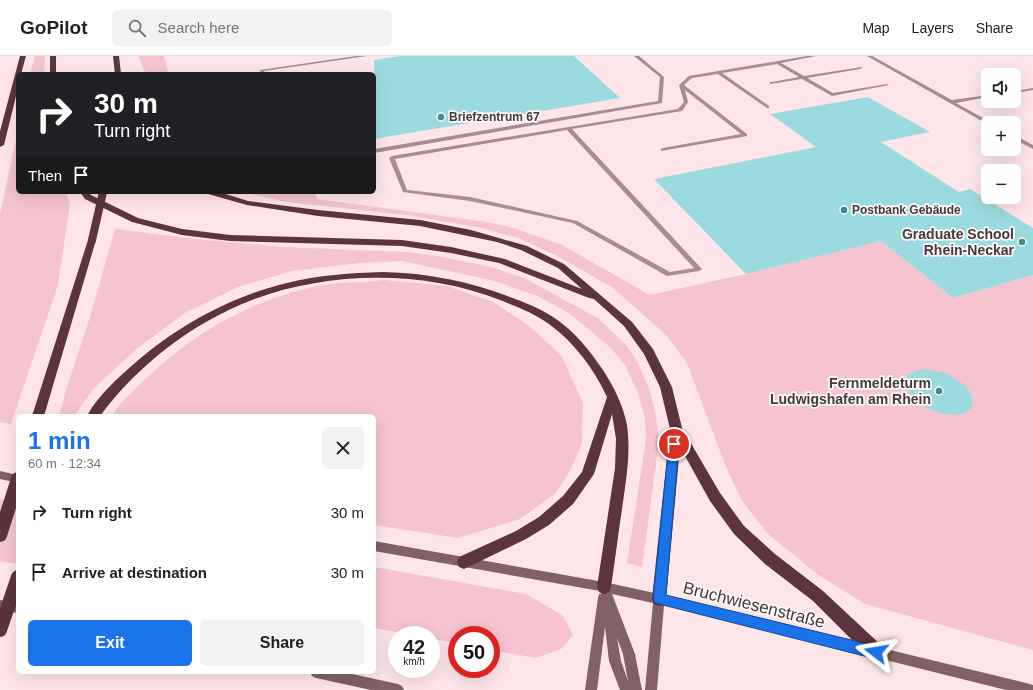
<!DOCTYPE html>
<meta charset="utf-8">
<style>
body{margin:0;font-family:Arial,sans-serif;background:#f2f2f2;color:#202124;height:100vh;display:flex;flex-direction:column;font-size:15px;white-space:nowrap}
*{box-sizing:border-box;margin:0}
p{font-size:13px;color:#757577}
.icon{flex:none;width:22px;height:22px;fill:none;stroke:currentColor;stroke-width:2;stroke-linecap:round;stroke-linejoin:round}
.map{position:relative;flex:1;overflow:hidden}
.drawer{position:absolute;left:16px;top:358px;width:360px;height:260px;display:flex;flex-direction:column;background:#fff;border-radius:6px;box-shadow:0 4px 16px #0002}
.drawer>*{flex:none}
.banner{position:absolute;left:16px;top:16px;width:360px;height:122px;border-radius:6px;box-shadow:0 4px 16px #0002;background:#202124;color:#fff;overflow:hidden}
.controls{position:absolute;left:981px;top:12px;display:grid;gap:8px}
.controls a{display:grid;place-items:center;width:40px;height:40px;border-radius:6px;background:#fff;box-shadow:0 4px 16px #0002;font-size:20px}
.speed{position:absolute;left:388px;top:570px;display:flex;gap:8px;font-size:20px;font-weight:700;text-align:center}
.speed>*{display:grid;place-content:center;width:52px;height:52px;border-radius:50%;background:#fff;box-shadow:0 4px 16px #0002;line-height:1}
.speed small{font-size:10px;font-weight:400}
.speed .limit{border:6px solid #d22;background:#fff;color:#111}
.pin{position:absolute;display:grid;place-items:center;width:34px;height:34px;color:#fff;margin:-17px;border:2px solid #fff;border-radius:50%;box-shadow:0 1px 4px #0007}
.me{position:absolute;width:44px;margin:-22px;rotate:284deg;stroke-linejoin:round;filter:drop-shadow(0 0 3px #0008)}
.turn{display:flex;align-items:center;gap:14px;height:84px;padding:0 12px;font-size:18px}
.turn .icon{width:52px;height:52px;stroke-width:2.5}
.turn b{display:block;font-size:28px;line-height:34px}
.then{display:flex;align-items:center;height:38px;padding:0 12px;background:#0003;gap:8px;font-size:15px}
.round{display:grid;place-items:center;flex:none;width:42px;height:42px;border-radius:6px;background:#f2f2f2}
.head{display:flex;align-items:center;justify-content:space-between;height:68px;padding:0 12px}
h1{font-size:24px;font-weight:800;line-height:30px;color:#1a73e8}
.action{display:flex;gap:8px;margin-top:auto;padding:8px 12px}
.action a{flex:1;height:46px;border-radius:6px;background:#1a73e8;color:#fff;font-size:16px;font-weight:800;line-height:46px;text-align:center}
.action a+a{background:#f2f2f2;color:#202124}
ul{padding:0;list-style:none}
li{display:flex;align-items:center;gap:12px;height:60px;padding:0 12px}
li div{flex:1}
li b{display:block;font-size:15px}
li em{font-style:normal}
header{display:flex;align-items:center;gap:24px;box-sizing:border-box;height:56px;padding:0 20px;background:#fff;border-bottom:1px solid #e0e0e0}
header strong{font-size:19px}
nav{display:flex;gap:22px;margin-inline-start:auto;font-size:14px}
.search{width:280px;height:36px;background:#f2f2f2;display:flex;align-items:center;gap:10px;box-sizing:border-box;padding:0 14px;border-radius:6px;color:#757577;font-size:15px}
.map>svg:first-child{display:block}
</style>
<header>
<strong>GoPilot</strong>
<div class="search"><svg class="icon" aria-label="search" viewBox="0 0 24 24"><circle cx="10" cy="10" r="6"/><path d="M15 15l6 6"/></svg>Search here</div>
<nav><a>Map</a><a>Layers</a><a>Share</a></nav>
</header>
<div class="map">
<svg width="1033" height="634" viewBox="0 0 1033 634">
<rect width="100%" height="100%" fill="#fee5ea"/>
<g fill="#f5c4ce">
<path d="M 35,0 L 45,0 L 44,18 L 30,18 Z"/>
<path d="M 138,0 L 164,0 L 169,18 L 146,18 Z"/>
<path d="M 18,75 L 18,136 L 66,136 L 70,148 L 58,229 L 11,368 L 0,366 L 0,158 Z"/>
<path d="M 242,136 L 315,136 L 317,143 L 487,166 L 514,172 L 562,189 L 650,239 L 746,218 L 881,185 L 953,242 L 1033,219 L 1033,594 L 865,548 L 817,518 L 768,478 L 742,445 L 726,411 L 687,307 L 666,279 L 613,232 L 559,201 L 521,183 L 482,172 L 407,159 L 285,146 Z"/>
<path d="M 115,173 L 195,183 L 283,191 L 408,196 L 437,200 L 491,211 L 526,223 L 598,262 L 627,290 L 637,305 L 650,335 L 656,360 L 659,386 L 642,511 L 627,507 L 646,383 L 645,363 L 638,337 L 625,309 L 611,292 L 569,257 L 537,240 L 495,225 L 402,205 L 360,207 L 292,215 L 238,231 L 185,257 L 139,291 L 95,331 L 74,360 L 59,360 L 67,331 L 90,261 Z"/>
<path d="M 385,224 L 447,230 L 493,246 L 528,269 L 561,299 L 583,347 L 582,387 L 570,415 L 556,437 L 520,463 L 458,482 L 374,469 L 374,360 L 112,360 C 122,343 137,331 151,318 C 200,272 263,238 330,228 C 348,226 367,226 385,224 Z"/>
<path d="M 0,443 L 18,447 L 18,508 L 0,505 Z"/>
<path d="M 374,511 L 526,538 L 562,559 L 573,579 L 561,593 L 536,602 L 491,594 L 491,579 L 457,579 L 457,587 L 431,583 L 431,579 L 411,579 L 374,572 Z"/>
</g>
<g fill="#9bdbdf">
<path d="M 401,0 L 574,0 L 620,42 L 374,83 L 374,4 Z"/>
<path d="M 868,41 L 930,76 L 881,86 L 959,136 L 970,133 L 1033,172 L 1033,219 L 953,242 L 881,185 L 746,218 L 654,123 L 816,91 L 770,58 Z"/>
<path d="M 924,313 L 946,317 L 966,330 L 971,338 L 973,346 L 971,353 L 965,357 L 955,359 L 944,358 L 931,354 L 920,348 L 912,340 L 906,332 L 905,325 L 908,319 L 915,315 Z"/>
</g>
<g fill="none" stroke-linecap="round" stroke-linejoin="round">
<g fill="#a58d92" fill-rule="evenodd">
<path d="M 356,0 L 367,0 L 264,15 L 265,18 L 261,18 L 260,14 Z"/>
<path d="M 634,0 L 639,0 L 664,21 L 662,47 L 374,97 L 374,93 L 658,45 L 660,21 Z"/>
<path d="M 807,0 L 816,0 L 781,7 L 804,20 L 862,11 L 862,12 L 860,13 L 807,22 L 833,37 L 887,28 L 889,29 L 832,40 L 802,23 L 770,28 L 770,26 L 772,26 L 799,21 L 777,8 L 722,17 L 769,50 L 769,52 L 767,52 L 718,18 L 692,22 L 684,29 L 747,78 L 747,80 L 661,95 L 661,93 L 663,92 L 741,78 L 685,34 L 688,46 L 682,55 L 572,73 L 701,212 L 702,213 L 699,215 L 667,220 L 573,167 L 470,145 L 403,136 L 389,102 L 392,100 L 678,53 L 684,46 L 679,29 L 689,20 ZM 567,74 L 694,212 L 670,216 L 577,165 L 470,141 L 407,134 L 395,103 Z"/>
</g>
<g fill="#a58d92" fill-rule="evenodd">
<path d="M 867,0 L 872,0 L 952,44 L 988,39 L 988,41 L 956,47 L 992,67 L 987,68 Z"/>
<path d="M 1033,32 L 1033,34 L 1014,37 L 1014,35 Z"/>
<path d="M 1014,79 L 1033,89 L 1033,93 L 1014,83 Z"/>
</g>
<g fill="#816067" fill-rule="evenodd">
<path d="M 0,415 L 18,419 L 18,427 L 0,423 Z"/>
<path d="M 374,485 L 604,526 L 659,538 L 1030,628 L 1033,629 L 1033,634 L 1006,634 L 664,549 L 657,634 L 645,634 L 653,547 L 612,538 L 635,598 L 642,634 L 620,634 L 609,605 L 605,571 L 597,634 L 585,634 L 598,542 L 599,538 L 601,538 L 600,535 L 374,495 ZM 617,582 L 623,598 L 628,625 L 621,605 Z"/>
<path d="M 0,544 L 18,547 L 18,557 L 0,554 Z"/>
<path d="M 310,616 L 343,616 L 398,628 L 402,630 L 404,634 L 371,634 L 316,622 L 312,620 Z"/>
</g>
<g fill="#5c343e" fill-rule="evenodd">
<path d="M 20,0 L 26,0 L 21,18 L 18,18 L 18,32 L 4,89 L 0,91 L 0,75 Z"/>
<rect x="50" y="0" width="6" height="18"/>
<path d="M 113,0 L 119,0 L 121,18 L 115,18 Z"/>
<path d="M 80,136 L 88,136 L 91,139 L 138,162 L 182,173 L 230,179 L 402,184 L 451,191 L 505,203 L 582,233 L 558,212 L 521,194 L 497,186 L 420,170 L 318,160 L 247,149 L 208,138 L 207,136 L 219,136 L 248,145 L 318,154 L 420,164 L 471,174 L 527,190 L 564,208 L 632,266 L 653,293 L 672,331 L 682,372 L 720,437 L 744,470 L 775,498 L 823,535 L 882,590 L 884,596 L 882,602 L 876,604 L 870,602 L 813,545 L 765,508 L 734,478 L 710,445 L 680,391 L 666,543 L 664,548 L 659,550 L 654,548 L 652,543 L 670,373 L 660,331 L 644,298 L 624,270 L 594,243 L 589,242 L 499,207 L 451,197 L 402,190 L 230,185 L 182,179 L 132,166 L 85,143 Z"/>
<path d="M 92,181 L 96,184 L 44,360 L 32,360 L 88,184 Z"/>
<path d="M 383,216 C 428,217 468,225 510,241 C 526,247 542,253 556,263 C 575,276 590,295 603,314 C 614,331 623,349 627,369 C 631,397 626,425 622,453 C 618,479 615,505 611,531 L 609,536 L 604,538 L 599,536 L 597,531 L 615,412 L 616,383 L 612,358 L 594,418 L 573,448 L 549,469 L 526,483 L 464,513 L 459,511 L 457,506 L 459,501 L 516,475 L 539,461 L 563,440 L 582,416 L 607,341 C 594,313 574,286 549,268 C 534,257 517,251 500,244 C 423,214 329,215 252,244 C 192,267 138,309 100,360 L 87,360 C 98,339 118,322 136,306 C 179,269 232,240 287,227 C 318,219 351,217 383,216 Z"/>
</g>
<path stroke="#5c343e" stroke-width="8" d="M 92,184 L 103,136"/>
<g stroke="#5c343e" stroke-width="14">
<path d="M 0,479 L 18,423"/>
<path d="M 0,574 L 18,521"/>
</g>
</g>
<path fill="#1a73e8" stroke="#114b97" d="M 674,384 L 678,385 L 679,388 L 666,539 L 876,590 L 881,592 L 883,596 L 881,601 L 876,603 L 655,547 L 653,543 L 669,388 L 671,385 Z"/>
<g fill="#40888d" stroke="#f9f9f9" stroke-width="1.5">
<circle cx="441" cy="61" r="4"/>
<circle cx="844" cy="154" r="4"/>
<circle cx="1022" cy="186" r="4"/>
<circle cx="939" cy="335" r="4"/>
</g>
<g text-anchor="middle" dominant-baseline="central" stroke-width="3.5" stroke-linejoin="round" paint-order="stroke">
<g font-size="12" font-weight="bold" fill="#48383b" stroke="#f9f9f9" text-anchor="start">
<text x="449" y="61">Briefzentrum 67</text>
<text x="852" y="154">Postbank Gebäude</text>
</g>
<g font-size="14" font-weight="bold" fill="#48383b" stroke="#f9f9f9" text-anchor="end">
<text x="1014" y="178">Graduate School<tspan x="1014" dy="16">Rhein-Neckar</tspan></text>
<text x="931" y="327">Fernmeldeturm<tspan x="931" dy="16">Ludwigshafen am Rhein</tspan></text>
</g>
<g font-size="17" fill="#48383b" stroke="#f9f9f9">
<text transform="translate(754 549) rotate(14)">Bruchwiesenstraße</text>
</g>
</g>
</svg>
<div class="controls">
<a><svg class="icon" aria-label="sound" viewBox="0 0 24 24"><path d="M4 9h4l5-4v14l-5-4H4zM17 9q2 3 0 6"/></svg></a>
<a>+</a>
<a>−</a>
</div>
<div class="speed"><div>42<small>km/h</small></div><div class="limit">50</div></div>
<div class="pin" style="left:674px;top:388px;background:#d93025"><svg class="icon" aria-label="arrive" viewBox="0 0 24 24"><path d="M6 21V4h12l-3 4 3 4H6"/></svg></div>
<svg class="me" style="left:876px;top:596px" viewBox="-20 -20 40 40"><path d="M0-17L14 15 0 8-14 15z" fill="#1a73e8" stroke="#fff" stroke-width="4"/></svg>
<div class="banner">
<div class="turn"><svg class="icon" aria-label="right" viewBox="0 0 24 24"><path d="M7 20v-9h11M14 6l5 5-5 5"/></svg><div><b>30 m</b>Turn right</div></div>
<div class="then">Then<svg class="icon" aria-label="arrive" viewBox="0 0 24 24"><path d="M6 21V4h12l-3 4 3 4H6"/></svg></div>
</div>
<section class="drawer">
<div class="head"><div><h1>1 min</h1><p>60 m · 12:34</p></div><a class="round"><svg class="icon" aria-label="close" viewBox="0 0 24 24"><path d="M6 6l12 12M18 6L6 18"/></svg></a></div>
<ul>
<li><svg class="icon" aria-label="right" viewBox="0 0 24 24"><path d="M7 20v-9h11M14 6l5 5-5 5"/></svg><div><b>Turn right</b></div><em>30 m</em></li>
<li><svg class="icon" aria-label="arrive" viewBox="0 0 24 24"><path d="M6 21V4h12l-3 4 3 4H6"/></svg><div><b>Arrive at destination</b></div><em>30 m</em></li>
</ul>
<div class="action"><a>Exit</a><a>Share</a></div>
</section>
</div>
